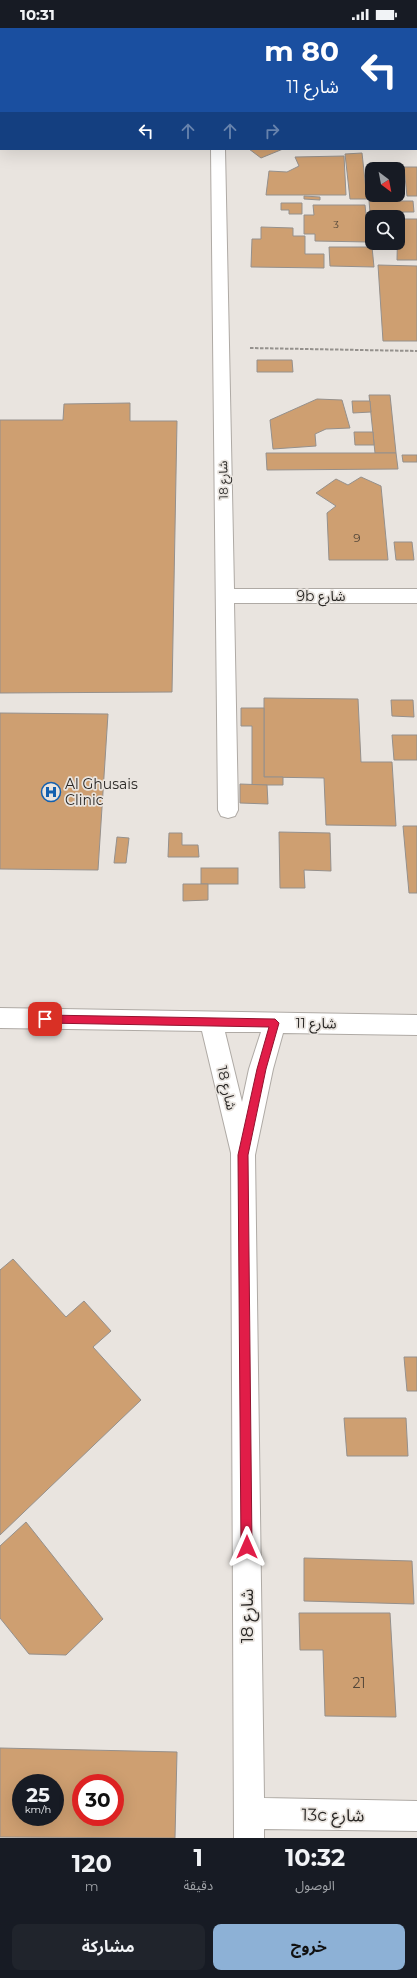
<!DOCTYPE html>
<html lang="ar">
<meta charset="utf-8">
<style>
body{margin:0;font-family:Montserrat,"Noto Sans Arabic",sans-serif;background:#20242c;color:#f1f3f6;direction:rtl;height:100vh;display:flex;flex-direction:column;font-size:15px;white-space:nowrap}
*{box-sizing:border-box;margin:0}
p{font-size:13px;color:#9ea1a6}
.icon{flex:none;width:22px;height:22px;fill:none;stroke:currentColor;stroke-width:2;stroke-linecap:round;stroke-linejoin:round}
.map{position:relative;height:1810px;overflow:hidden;direction:ltr}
.drawer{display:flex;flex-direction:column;background:#171b24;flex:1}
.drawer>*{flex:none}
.top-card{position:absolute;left:0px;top:0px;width:417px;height:122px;box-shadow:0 4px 16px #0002;direction:rtl;background:#1a4fa0;color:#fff;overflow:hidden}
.needle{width:26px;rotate:148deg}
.fabs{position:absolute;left:365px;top:134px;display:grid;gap:8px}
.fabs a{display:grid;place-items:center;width:40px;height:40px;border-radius:8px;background:#171b24;box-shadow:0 4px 16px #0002;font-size:20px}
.speed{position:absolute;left:12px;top:1746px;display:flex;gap:8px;font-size:20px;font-weight:700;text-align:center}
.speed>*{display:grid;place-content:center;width:52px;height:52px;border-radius:50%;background:#171b24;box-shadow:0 4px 16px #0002;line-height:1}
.speed small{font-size:10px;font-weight:400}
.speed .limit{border:6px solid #d22;background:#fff;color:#111}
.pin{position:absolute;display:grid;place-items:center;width:34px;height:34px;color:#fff;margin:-17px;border-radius:8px;box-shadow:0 2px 6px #0006}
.me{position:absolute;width:44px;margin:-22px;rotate:0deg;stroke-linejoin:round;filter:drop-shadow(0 0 3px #0008)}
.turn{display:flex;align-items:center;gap:14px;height:84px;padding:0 12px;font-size:18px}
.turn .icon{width:52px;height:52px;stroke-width:2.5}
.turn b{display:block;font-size:28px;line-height:34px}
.lanes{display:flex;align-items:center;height:38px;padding:0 12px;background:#0003;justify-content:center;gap:20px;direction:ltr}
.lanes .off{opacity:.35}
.eta{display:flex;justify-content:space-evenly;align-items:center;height:68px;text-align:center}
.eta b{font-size:24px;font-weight:700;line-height:28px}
.primary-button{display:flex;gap:8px;margin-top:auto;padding:8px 12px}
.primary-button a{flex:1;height:46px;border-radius:8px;background:#8db1d6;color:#111;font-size:16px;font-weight:700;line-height:46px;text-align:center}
.primary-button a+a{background:#20242c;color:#f1f3f6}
.status{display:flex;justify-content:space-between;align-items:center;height:28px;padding:0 20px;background:#171b24;direction:ltr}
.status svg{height:11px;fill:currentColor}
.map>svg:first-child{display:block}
</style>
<div class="status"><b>10:31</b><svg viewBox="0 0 49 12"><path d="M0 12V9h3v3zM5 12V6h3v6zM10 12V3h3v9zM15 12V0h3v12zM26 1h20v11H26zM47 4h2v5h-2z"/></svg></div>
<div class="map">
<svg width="417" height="1810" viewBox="0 0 417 1810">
<rect width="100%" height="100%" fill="#e9e4df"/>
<g fill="#ce9f71" stroke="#95908c" fill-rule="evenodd">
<path d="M 249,121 L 283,121 L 261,130 Z"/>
<path d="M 362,125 L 367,171 L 350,171 L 345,126 Z"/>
<path d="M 344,128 L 346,167 L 266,167 L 269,143 L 287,144 L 299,138 L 295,129 Z"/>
<path d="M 404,139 L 417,139 L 417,168 L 407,168 Z"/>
<path d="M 372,167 L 391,167 L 391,171 L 373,171 Z"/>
<path d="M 304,168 L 320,169 L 320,172 L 304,171 Z"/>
<path d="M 369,173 L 413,173 L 414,184 L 370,184 Z"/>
<path d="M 281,175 L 302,175 L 302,186 L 289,186 L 289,182 L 281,182 Z"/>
<path d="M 313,177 L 365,177 L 369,214 L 315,213 L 315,206 L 304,206 L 304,187 L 314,187 Z"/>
<path d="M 398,191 L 417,191 L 417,232 L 397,232 Z"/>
<path d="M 261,199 L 293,200 L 293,208 L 305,208 L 305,226 L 324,226 L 324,240 L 251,239 L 252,211 L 261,211 Z"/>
<path d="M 329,219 L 372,219 L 374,239 L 330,238 Z"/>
<path d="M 378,237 L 417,238 L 417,313 L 383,313 Z"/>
<path d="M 257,332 L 292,332 L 293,344 L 257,344 Z"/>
<path d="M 369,367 L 390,367 L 396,425 L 375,425 Z"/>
<path d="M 317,371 L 342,372 L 350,400 L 326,401 L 315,406 L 316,418 L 273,421 L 270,392 Z"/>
<path d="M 352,373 L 370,373 L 371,384 L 353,385 Z"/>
<path d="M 130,375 L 130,393 L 177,393 L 172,664 L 0,665 L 0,392 L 63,392 L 64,376 Z"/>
<path d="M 354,404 L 373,404 L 374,417 L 355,417 Z"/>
<path d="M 266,425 L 396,425 L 398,441 L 267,442 Z"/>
<path d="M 402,427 L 417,427 L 417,434 L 403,434 Z"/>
<path d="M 361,449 L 381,458 L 388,532 L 329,532 L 327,485 L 336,478 L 316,465 L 336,451 L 348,457 Z"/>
<path d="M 394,514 L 412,514 L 414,532 L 396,532 Z"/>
<path d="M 264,670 L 358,671 L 361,734 L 392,734 L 396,798 L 326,797 L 324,750 L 264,749 Z"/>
<path d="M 391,672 L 413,672 L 414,689 L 392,688 Z"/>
<path d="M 241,680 L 264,680 L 264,749 L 283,749 L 283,757 L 252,757 L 252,698 L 241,698 Z"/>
<path d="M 0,685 L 108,686 L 98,842 L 0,841 Z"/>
<path d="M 392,707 L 417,707 L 417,732 L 394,732 Z"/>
<path d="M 240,756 L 267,757 L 268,776 L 240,775 Z"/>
<path d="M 403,798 L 417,798 L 417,865 L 409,865 Z"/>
<path d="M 279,804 L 330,805 L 331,843 L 304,842 L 305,860 L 280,860 Z"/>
<path d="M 169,805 L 182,805 L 182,817 L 198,817 L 199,829 L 168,829 Z"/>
<path d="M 117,809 L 129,810 L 126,835 L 114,835 Z"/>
<rect x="201" y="840" width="37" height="16"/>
<path d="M 183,856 L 208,856 L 208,872 L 183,873 Z"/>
<path d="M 13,1231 L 66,1289 L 84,1273 L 111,1303 L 93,1319 L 141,1372 L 0,1507 L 0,1242 Z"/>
<path d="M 404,1329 L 417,1329 L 417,1363 L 407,1363 Z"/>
<path d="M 344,1390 L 406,1390 L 408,1428 L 347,1428 Z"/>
<path d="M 26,1494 L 103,1591 L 66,1627 L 29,1626 L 0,1590 L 0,1518 Z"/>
<path d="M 304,1530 L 412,1533 L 414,1576 L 304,1573 Z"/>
<path d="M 299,1585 L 390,1585 L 396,1689 L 325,1688 L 323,1622 L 300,1622 Z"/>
<path d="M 0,1720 L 177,1724 L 175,1810 L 0,1809 ZM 21,1755 L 55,1755 L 55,1789 L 21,1789 ZM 81,1755 L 115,1755 L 115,1789 L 81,1789 Z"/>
</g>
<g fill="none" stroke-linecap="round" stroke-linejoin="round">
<g stroke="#afaaa5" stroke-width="2">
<g id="service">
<rect x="416" y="79" width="1" height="6"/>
<rect x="0" y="83" width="1" height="6"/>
</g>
</g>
<g stroke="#afaaa5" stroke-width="2">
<g id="minor">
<path d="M 397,0 L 411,0 L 412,1 L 398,1 Z"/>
<rect x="416" y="16" width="1" height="10"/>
<rect x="0" y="35" width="1" height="8"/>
<rect x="416" y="37" width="1" height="8"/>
<path d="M 211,121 L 225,121 L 234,561 L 417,561 L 417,575 L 234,575 L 238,782 L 235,788 L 228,790 L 221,788 L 218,782 Z"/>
<path d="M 0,980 L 417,987 L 417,1007 L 283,1005 L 273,1041 L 255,1127 L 264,1770 L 417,1773 L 417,1803 L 264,1801 L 264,1810 L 234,1810 L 231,1125 L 202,1003 L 0,1000 ZM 225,1004 L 261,1004 L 249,1041 L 242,1074 Z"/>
</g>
</g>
<path stroke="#95918d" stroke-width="2" stroke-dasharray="3.5 1.5" stroke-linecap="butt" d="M 250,320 L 417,323"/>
<use href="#service" fill="#fff" fill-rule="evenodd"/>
<use href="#minor" fill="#fff" fill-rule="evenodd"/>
</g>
<path fill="#e11d48" stroke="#92132f" d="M 45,987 L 275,991 L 279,995 L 266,1041 L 248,1127 L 252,1519 L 251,1523 L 247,1525 L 242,1523 L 241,1519 L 238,1127 L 257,1041 L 269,999 L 45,995 L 40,991 Z"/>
<defs>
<g id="hospital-ring" transform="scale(1)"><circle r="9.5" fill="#e9e4df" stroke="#1360af" stroke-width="1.5"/><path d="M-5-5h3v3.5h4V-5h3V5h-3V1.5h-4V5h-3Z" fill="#1360af"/></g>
</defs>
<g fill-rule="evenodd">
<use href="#hospital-ring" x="51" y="764"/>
</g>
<g text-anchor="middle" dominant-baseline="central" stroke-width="3.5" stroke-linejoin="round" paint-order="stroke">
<g font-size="10" fill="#534639">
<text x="336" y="196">3</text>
</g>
<g font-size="12" fill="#2a2826" stroke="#e9e4df">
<text transform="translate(223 452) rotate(-91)">شارع 18</text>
</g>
<g font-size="12" fill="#534639">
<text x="357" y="509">9</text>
</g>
<g font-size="14" fill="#2a2826" stroke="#e9e4df">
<text x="321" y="568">9b شارع</text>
<text transform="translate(316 995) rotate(1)">شارع 11</text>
<text transform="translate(227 1060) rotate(77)">شارع 18</text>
</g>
<g font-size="14" fill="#2a2826" stroke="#e9e4df" text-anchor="start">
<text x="65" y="756">Al Ghusais<tspan x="65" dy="16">Clinic</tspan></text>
</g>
<g font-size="14" fill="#534639">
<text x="359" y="1655">21</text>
</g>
<g font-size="17" fill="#2a2826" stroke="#e9e4df">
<text transform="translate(247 1588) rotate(-90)">شارع 18</text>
<text transform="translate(333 1787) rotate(1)">13c شارع</text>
</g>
</g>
</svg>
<div class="fabs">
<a><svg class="needle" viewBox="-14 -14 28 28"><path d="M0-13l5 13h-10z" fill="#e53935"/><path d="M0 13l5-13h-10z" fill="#9ea1a6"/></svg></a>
<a><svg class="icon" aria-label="search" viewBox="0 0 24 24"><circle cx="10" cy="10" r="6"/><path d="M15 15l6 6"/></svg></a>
</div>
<div class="speed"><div>25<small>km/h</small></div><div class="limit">30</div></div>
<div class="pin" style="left:45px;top:991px;background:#d93025"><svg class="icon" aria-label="arrive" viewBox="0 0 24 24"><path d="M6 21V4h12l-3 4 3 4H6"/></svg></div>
<svg class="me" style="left:247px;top:1519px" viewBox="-20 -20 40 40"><path d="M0-17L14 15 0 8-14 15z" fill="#e11d48" stroke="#fff" stroke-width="4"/></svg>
<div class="top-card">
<div class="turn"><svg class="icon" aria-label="left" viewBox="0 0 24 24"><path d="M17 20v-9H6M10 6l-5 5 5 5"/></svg><div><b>80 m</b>شارع 11</div></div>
<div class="lanes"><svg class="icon" aria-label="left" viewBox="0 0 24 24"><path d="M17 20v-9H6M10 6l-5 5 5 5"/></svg><svg class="icon off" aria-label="ahead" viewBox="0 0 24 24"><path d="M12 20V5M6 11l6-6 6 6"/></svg><svg class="icon off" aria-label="ahead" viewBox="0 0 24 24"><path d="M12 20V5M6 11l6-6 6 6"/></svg><svg class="icon off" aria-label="right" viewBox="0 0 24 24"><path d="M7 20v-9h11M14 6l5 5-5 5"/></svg></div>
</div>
</div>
<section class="drawer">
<div class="eta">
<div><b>10:32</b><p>الوصول</p></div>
<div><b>1</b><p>دقيقة</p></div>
<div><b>120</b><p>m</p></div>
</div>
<div class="primary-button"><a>خروج</a><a>مشاركة</a></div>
</section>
